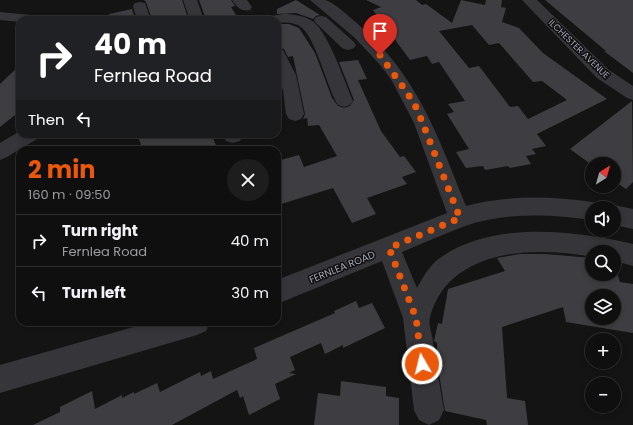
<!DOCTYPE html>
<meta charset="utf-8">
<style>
body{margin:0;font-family:Poppins,sans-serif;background:#1d1d1e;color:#f1f3f6;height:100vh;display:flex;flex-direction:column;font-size:15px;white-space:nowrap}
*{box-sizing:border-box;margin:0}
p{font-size:13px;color:#9b9c9f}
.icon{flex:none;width:22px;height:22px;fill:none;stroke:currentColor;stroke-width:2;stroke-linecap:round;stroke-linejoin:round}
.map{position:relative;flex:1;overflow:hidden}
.sheet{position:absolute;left:16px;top:146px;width:265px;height:180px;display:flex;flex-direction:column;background:#0f0f10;border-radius:12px;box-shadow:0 2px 6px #0003,0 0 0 1px #2f2f30}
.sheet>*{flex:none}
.hud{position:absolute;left:16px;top:16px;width:265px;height:122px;border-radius:12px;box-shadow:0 2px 6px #0003,0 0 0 1px #2f2f30;background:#202124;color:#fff;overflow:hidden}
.needle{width:26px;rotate:37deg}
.tools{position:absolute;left:585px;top:157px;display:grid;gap:8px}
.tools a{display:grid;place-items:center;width:36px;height:36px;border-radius:50%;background:#0f0f10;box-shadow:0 2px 6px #0003,0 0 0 1px #2f2f30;font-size:20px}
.pin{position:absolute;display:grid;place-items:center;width:34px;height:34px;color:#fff;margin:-41px -17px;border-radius:50% 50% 50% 0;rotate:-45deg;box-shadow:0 0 4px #0007}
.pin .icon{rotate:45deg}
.me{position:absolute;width:44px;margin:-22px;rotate:352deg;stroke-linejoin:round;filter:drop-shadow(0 0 3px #0008)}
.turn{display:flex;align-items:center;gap:14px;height:84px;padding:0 12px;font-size:18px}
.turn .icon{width:52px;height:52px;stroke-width:2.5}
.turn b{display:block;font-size:28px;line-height:34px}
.then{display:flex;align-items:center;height:38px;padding:0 12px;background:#0003;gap:8px;font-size:15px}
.round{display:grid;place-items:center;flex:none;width:42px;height:42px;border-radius:21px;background:#1d1d1e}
.head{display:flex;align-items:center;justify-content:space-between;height:68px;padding:0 12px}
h1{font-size:24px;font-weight:700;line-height:30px;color:#ea580c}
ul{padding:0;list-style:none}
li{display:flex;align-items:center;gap:12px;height:52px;padding:0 12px;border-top:1px solid #2f2f30}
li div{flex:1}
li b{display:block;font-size:15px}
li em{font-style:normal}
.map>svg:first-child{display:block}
</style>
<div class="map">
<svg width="633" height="425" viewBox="0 0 633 425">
<rect width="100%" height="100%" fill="#141415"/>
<g fill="#3e3e42" fill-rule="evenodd">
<path d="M 144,0 L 182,0 L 188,18 L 172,20 L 169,15 L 152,19 L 146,2 Z"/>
<path d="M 199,0 L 231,0 L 235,6 L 231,7 L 239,20 L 214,20 L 212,17 L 207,18 L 204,14 Z"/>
<path d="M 296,0 L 320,15 L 316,16 L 313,19 L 296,13 L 277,14 L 277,9 Z"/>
<path d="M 366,0 L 416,0 L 422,5 L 426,4 L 452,23 L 461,0 L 485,5 L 486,0 L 502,0 L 501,7 L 506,8 L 502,22 L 519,28 L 543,53 L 607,99 L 537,134 L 546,146 L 532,149 L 536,154 L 526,156 L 531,164 L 510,168 L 508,166 L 485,170 L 483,166 L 466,168 L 456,152 L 469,149 L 447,114 L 454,112 L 448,104 L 465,101 L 439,62 L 432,64 L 427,56 L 410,60 L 373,10 L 381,7 ZM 472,25 L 489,45 L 499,43 L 533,82 L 542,81 L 567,100 L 528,119 L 518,106 L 510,107 L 479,66 L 469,68 L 439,31 Z"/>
<path d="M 545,0 L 633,0 L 633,73 L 604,51 L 606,51 Z"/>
<path d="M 132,9 L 135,20 L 109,20 L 109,14 Z"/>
<path d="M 277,24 L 289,24 L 299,28 L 315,53 L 332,98 L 338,106 L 344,108 L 350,106 L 354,100 L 339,62 L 358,60 L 367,79 L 358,80 L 381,131 L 400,157 L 404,156 L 416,172 L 402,177 L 407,184 L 367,198 L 376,214 L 352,223 L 333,188 L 281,204 L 277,194 L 277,161 L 299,155 L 304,167 L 337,156 L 319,125 L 308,126 L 307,118 L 303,119 L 305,114 L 293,56 L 288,57 L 284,49 L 279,48 L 277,45 Z"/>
<path d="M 20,65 L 20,111 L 0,127 L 0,84 Z"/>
<path d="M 632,101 L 633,182 L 626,189 L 614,181 L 614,164 L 592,165 L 570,149 Z"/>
<path d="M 137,134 L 211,134 L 218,150 L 143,150 Z"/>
<path d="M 520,254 L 545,254 L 592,258 L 592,274 L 614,274 L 614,263 L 620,282 L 633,284 L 633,333 L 566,322 L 563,307 L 502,327 L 507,398 L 525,401 L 528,425 L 487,425 L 486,420 L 445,411 L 437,361 L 437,343 L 434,341 L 438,323 L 442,324 L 448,289 L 505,271 L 497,258 ZM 592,296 L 614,296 L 614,318 L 592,318 Z"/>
<path d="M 356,301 L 359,308 L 372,303 L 385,328 L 343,348 L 343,345 L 325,354 L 321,343 L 290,357 L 295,370 L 289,373 L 296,374 L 275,384 L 280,399 L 249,415 L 243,396 L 240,398 L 237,390 L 172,425 L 33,425 L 60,412 L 60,407 L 92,391 L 95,409 L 122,395 L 122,398 L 134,392 L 134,394 L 157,383 L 160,392 L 200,372 L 201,376 L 211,371 L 213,379 L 257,359 L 254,348 L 335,313 L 334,311 Z"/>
<path d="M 341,381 L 386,387 L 386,396 L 399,398 L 399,425 L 314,425 L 318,393 L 340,396 Z"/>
</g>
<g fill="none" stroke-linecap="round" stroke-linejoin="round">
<g fill="#35353a" fill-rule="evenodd">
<path d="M 183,0 L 197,0 L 204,20 L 190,20 Z"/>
<path d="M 232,0 L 247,0 L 252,7 L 250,10 C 241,12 237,7 232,0 Z"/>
<path d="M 310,0 C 315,0 321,0 325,0 C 334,2 352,19 359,25 C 418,76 438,137 466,206 C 508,195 549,196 592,202 L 600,204 L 602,208 L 592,208 L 592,220 C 550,214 506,212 465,226 C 444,234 423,243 402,252 L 417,288 C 422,279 428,268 436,261 C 488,220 573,230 633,244 L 633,266 L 614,261 L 614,252 L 592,252 L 592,257 C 534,246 449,248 430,317 C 428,324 432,334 433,341 C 436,364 440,387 444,410 L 439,420 L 429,425 L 419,420 L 414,410 L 403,318 L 382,261 L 277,304 L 277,280 L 447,213 L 414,123 L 392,81 L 381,66 L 355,38 Z"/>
<path d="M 522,0 L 537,0 L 609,70 L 633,86 L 633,100 L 627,98 L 597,78 Z"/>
<path d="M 140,2 L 145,3 L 151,20 L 137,20 L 133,6 L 135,3 Z"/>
<path d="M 0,12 L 41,16 L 46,17 L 48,20 L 20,20 L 20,22 L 0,20 Z"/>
<path d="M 284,14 C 293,14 306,16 314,22 C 330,37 344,80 353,101 L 350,105 L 344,107 L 338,105 C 327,88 316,38 301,27 C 294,22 285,22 277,23 L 277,20 L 262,20 L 264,17 Z"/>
<path d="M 321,16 L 326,17 L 354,42 L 356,45 L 354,48 L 348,50 L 342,48 L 316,23 L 314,20 L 316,17 Z"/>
<path d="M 277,49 L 283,50 L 296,75 L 304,114 L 301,119 L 295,121 L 289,119 L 286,114 L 283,91 L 277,69 Z"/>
<path d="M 20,131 L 20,134 L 40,134 L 37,139 L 7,157 L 0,160 L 0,143 Z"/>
<path d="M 222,134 L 242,134 L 243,136 L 240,141 L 233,143 L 226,141 Z"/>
<path d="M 614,205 L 633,209 L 633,229 L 614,225 L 614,208 L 607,208 Z"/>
<path d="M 151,322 L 210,322 L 206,331 L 197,335 L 0,393 L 0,365 Z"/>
</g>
</g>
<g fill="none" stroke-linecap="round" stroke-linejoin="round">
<path stroke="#ea580c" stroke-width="7" stroke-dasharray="0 12.6" d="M 380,55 L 406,91 L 417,109 L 460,218 L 389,248 L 416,318 L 422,364"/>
</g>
<g text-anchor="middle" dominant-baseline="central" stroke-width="3" stroke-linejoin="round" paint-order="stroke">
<g font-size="9" fill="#a5a9b6" stroke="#0f0f10">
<text transform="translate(579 49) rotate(44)">ILCHESTER AVENUE</text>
</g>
<g font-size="10" fill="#a5a9b6" stroke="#0f0f10">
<text transform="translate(342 267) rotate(-22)">FERNLEA ROAD</text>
</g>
</g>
</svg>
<div class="tools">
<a><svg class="needle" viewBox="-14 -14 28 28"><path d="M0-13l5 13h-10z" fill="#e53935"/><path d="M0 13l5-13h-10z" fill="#9b9c9f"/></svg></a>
<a><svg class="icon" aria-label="sound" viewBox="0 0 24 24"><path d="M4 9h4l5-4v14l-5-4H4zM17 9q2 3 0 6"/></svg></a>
<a><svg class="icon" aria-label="search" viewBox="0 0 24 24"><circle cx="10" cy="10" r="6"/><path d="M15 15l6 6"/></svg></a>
<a><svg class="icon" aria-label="layers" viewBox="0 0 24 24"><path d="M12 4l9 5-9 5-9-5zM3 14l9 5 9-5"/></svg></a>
<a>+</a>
<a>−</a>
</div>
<div class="pin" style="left:380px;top:55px;background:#d93025"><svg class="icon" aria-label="arrive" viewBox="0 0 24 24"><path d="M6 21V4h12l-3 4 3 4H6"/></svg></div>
<svg class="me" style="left:422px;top:364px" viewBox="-20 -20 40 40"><circle r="17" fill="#ea580c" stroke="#fff" stroke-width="3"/><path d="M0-11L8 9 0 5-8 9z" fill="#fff"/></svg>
<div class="hud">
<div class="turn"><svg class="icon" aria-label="right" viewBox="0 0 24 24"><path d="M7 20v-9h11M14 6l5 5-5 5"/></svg><div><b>40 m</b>Fernlea Road</div></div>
<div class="then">Then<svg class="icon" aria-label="left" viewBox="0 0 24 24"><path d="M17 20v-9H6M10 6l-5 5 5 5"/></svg></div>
</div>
<section class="sheet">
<div class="head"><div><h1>2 min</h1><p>160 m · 09:50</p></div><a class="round"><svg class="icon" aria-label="close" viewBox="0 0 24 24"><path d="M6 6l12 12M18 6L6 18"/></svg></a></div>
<ul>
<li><svg class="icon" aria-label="right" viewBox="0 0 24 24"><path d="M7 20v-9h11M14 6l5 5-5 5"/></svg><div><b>Turn right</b><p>Fernlea Road</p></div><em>40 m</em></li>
<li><svg class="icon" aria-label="left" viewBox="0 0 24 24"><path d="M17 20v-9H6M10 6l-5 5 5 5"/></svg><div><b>Turn left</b></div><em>30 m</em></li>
</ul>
</section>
</div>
